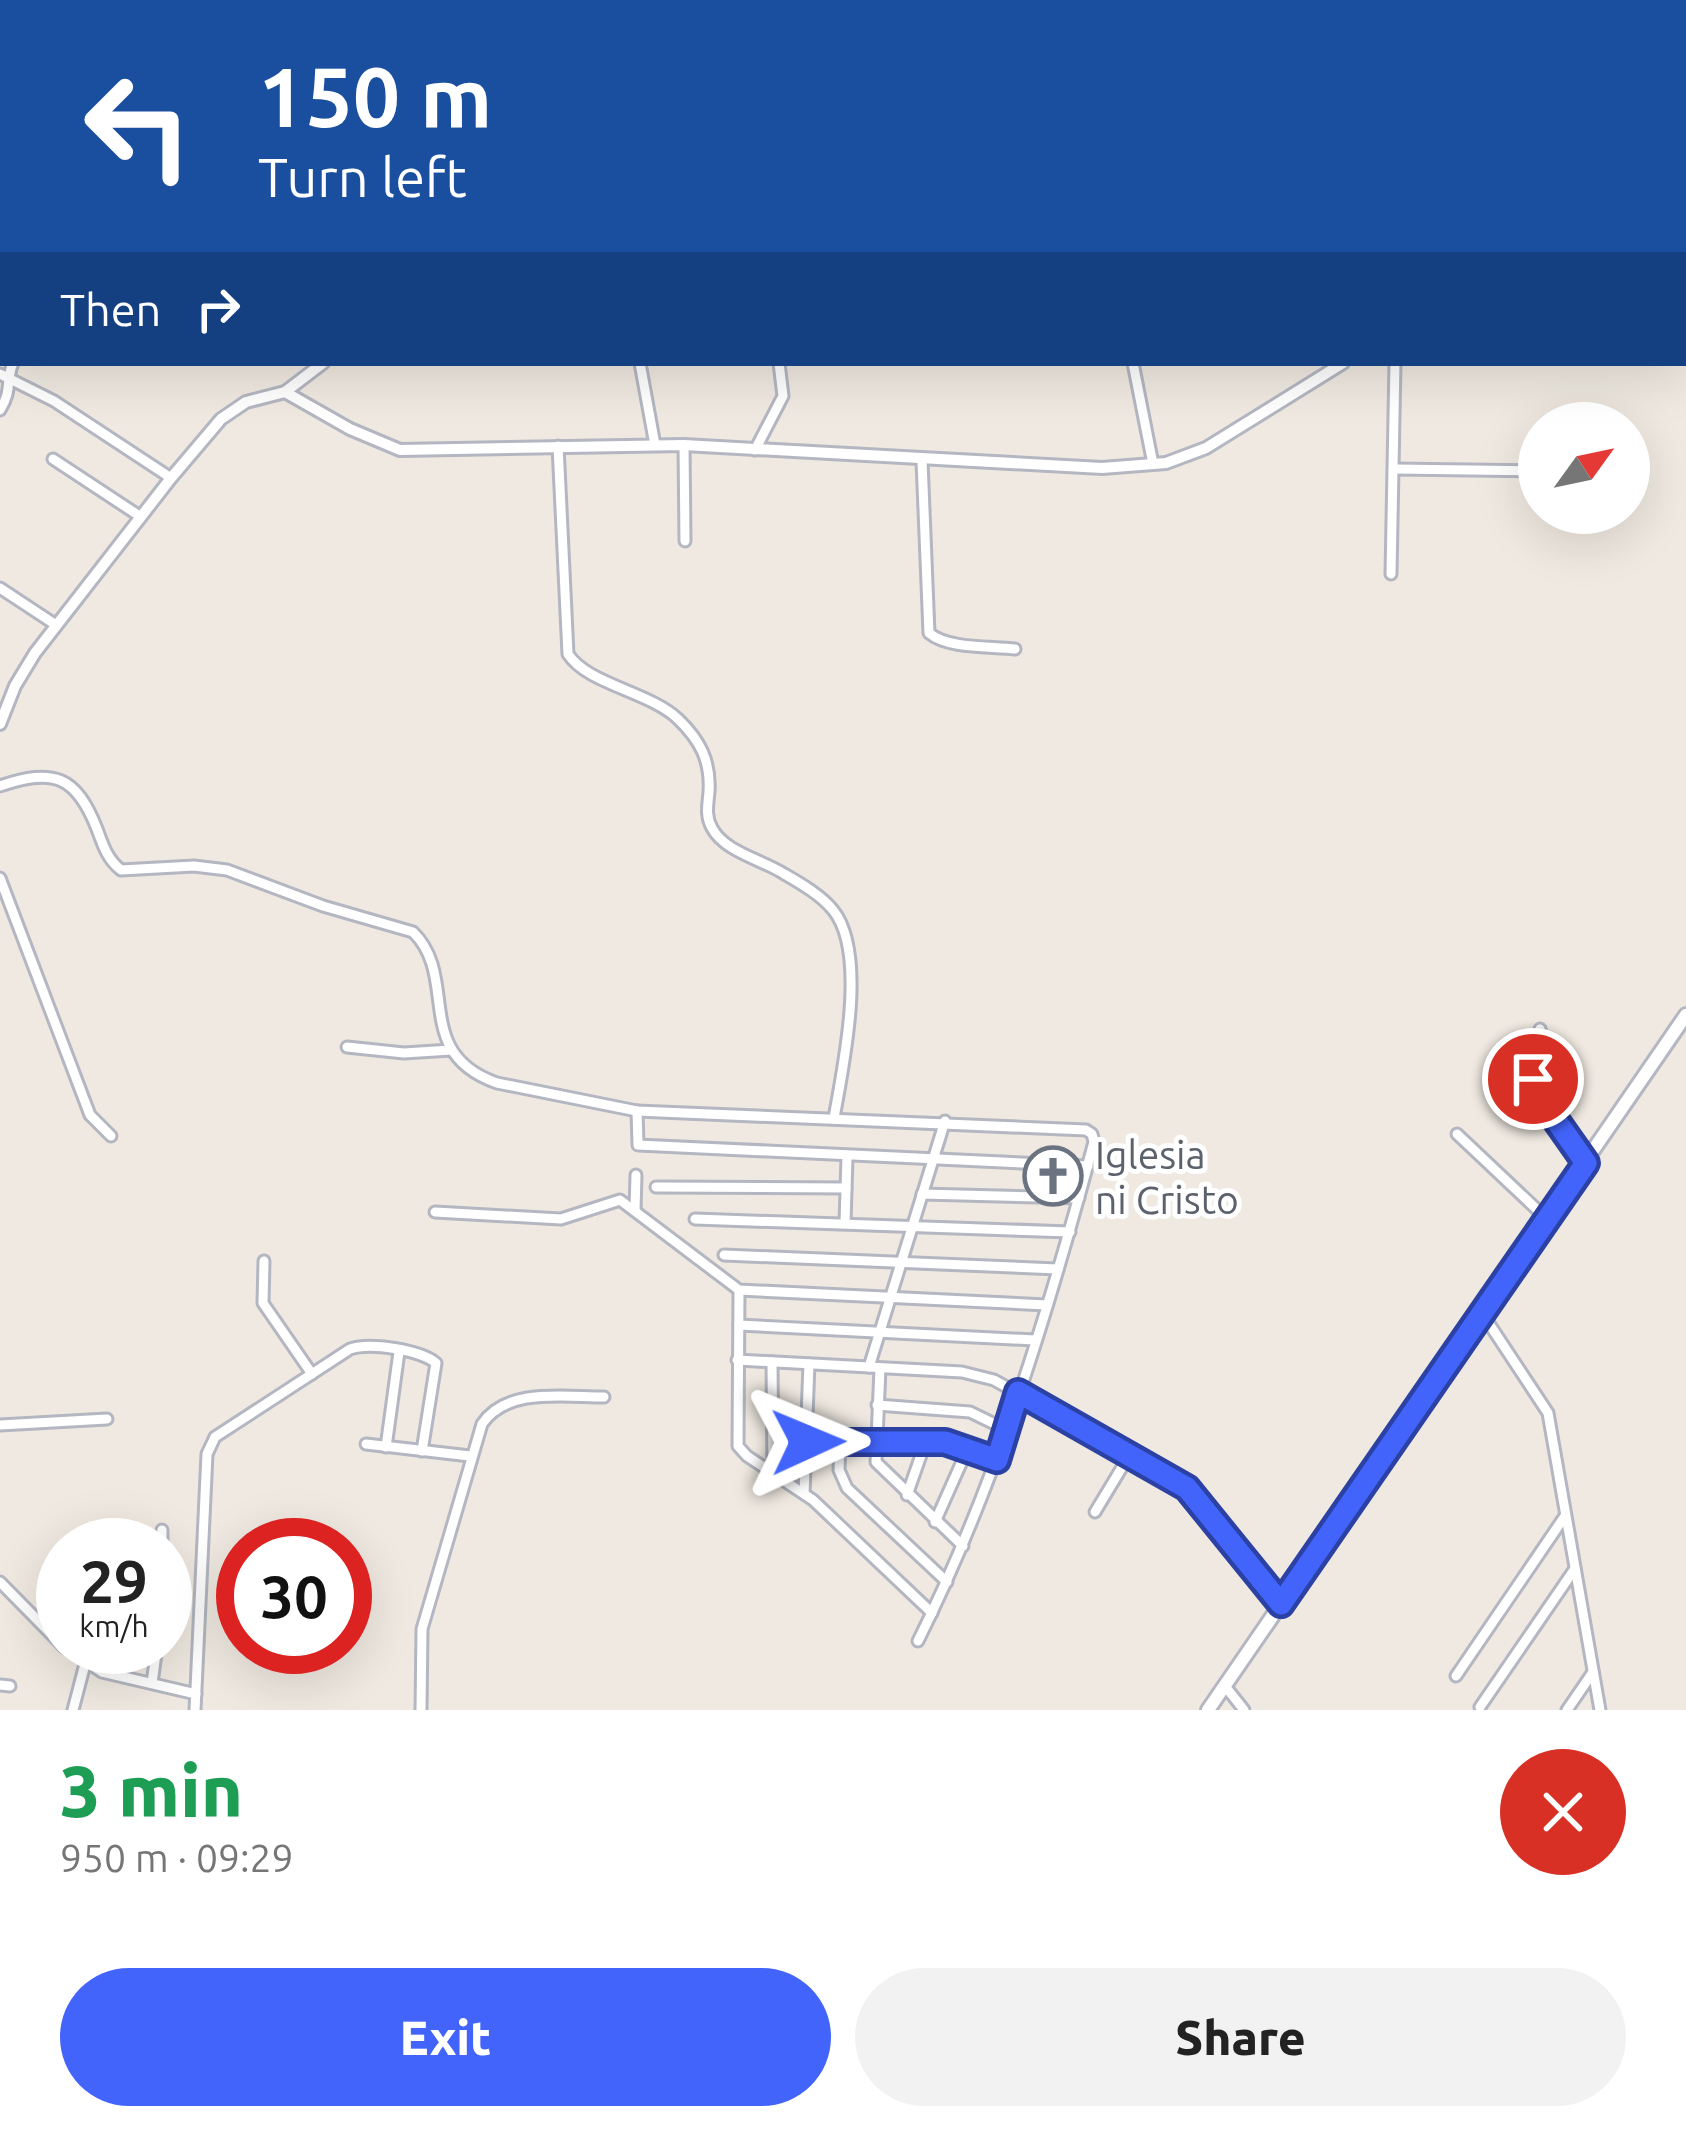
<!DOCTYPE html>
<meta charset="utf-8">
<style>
body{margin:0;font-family:Ubuntu,sans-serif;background:#f2f2f2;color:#222;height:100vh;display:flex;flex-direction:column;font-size:45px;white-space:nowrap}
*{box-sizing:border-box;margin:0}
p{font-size:39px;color:#767676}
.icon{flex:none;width:66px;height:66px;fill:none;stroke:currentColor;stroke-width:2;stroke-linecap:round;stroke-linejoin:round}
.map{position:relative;height:1710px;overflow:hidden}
.sheet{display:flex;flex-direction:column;background:#fff;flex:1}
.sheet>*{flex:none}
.top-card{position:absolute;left:0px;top:0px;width:1686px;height:366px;box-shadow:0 12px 48px #0002;background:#1a4fa0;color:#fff;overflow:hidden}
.needle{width:78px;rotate:57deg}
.buttons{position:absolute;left:1518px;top:402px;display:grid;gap:24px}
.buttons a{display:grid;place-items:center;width:132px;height:132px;border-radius:50%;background:#fff;box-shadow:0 12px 48px #0002;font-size:60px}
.speed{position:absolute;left:36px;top:1518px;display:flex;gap:24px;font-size:60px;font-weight:700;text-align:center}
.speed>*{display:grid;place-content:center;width:156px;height:156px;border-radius:50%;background:#fff;box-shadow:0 12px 48px #0002;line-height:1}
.speed small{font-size:30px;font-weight:400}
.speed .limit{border:18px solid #d22;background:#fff;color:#111}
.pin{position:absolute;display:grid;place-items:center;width:102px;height:102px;color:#fff;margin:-51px;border:6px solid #fff;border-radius:50%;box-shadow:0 3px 12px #0007}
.me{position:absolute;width:132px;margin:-66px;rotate:89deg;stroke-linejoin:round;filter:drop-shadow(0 0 9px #0008)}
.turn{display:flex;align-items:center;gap:42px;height:252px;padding:0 60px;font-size:54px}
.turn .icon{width:156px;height:156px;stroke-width:2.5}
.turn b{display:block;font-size:84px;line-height:102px}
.then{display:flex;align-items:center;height:114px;padding:0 60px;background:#0003;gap:24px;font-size:45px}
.round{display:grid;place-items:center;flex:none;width:126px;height:126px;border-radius:63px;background:#f2f2f2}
.summary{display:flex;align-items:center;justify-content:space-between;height:204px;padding:0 60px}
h1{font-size:72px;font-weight:800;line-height:90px;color:#1e9e55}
.button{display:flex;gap:24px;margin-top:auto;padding:24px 60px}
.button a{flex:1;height:138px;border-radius:72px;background:#4264fb;color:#fff;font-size:48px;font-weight:800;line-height:138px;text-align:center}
.button a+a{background:#f2f2f2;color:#222}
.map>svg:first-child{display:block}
</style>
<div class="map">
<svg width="1686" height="1710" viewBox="0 0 1686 1710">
<rect width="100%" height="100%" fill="#efe9e1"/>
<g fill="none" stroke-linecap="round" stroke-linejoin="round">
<g stroke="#b4b7c1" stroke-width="15">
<g id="minor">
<path d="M 157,0 L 159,3"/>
<path d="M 249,0 L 252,3"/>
<path d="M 278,0 L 280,3"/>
<path d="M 761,0 L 763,3"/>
<path d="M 806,0 L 809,3"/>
<path d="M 194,3 L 198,0"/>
<path d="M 260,3 L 264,0"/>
<path d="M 743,3 L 745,0"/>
<path d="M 0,75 L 3,75"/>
<path d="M 0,106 L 3,107"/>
<path d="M 0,143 L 3,144"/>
<path d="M 0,169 L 3,164"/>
<path d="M 0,238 L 3,233"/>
<path d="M 0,307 L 3,303"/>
<path d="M 640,363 L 655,445"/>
<path d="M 1133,363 L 1153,464"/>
<path d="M 0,374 L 54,401 L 171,478"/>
<path d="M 0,410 C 13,389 5,382 13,363"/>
<path d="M 684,445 L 685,541"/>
<path d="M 558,446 L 568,654 C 587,684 650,692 678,719 C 700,740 711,761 709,792 C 708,804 705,816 712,828 C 724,851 759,859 781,872 C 798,882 820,894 833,910 C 868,953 843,1067 834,1118"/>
<path d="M 755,450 L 783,396 L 779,363"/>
<path d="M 53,459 L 141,517"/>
<path d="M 922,461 L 929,633 C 948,649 989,646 1015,649"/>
<path d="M 1395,469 L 1539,471"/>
<path d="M 1391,574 L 1395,363"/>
<path d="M 0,588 L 56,625"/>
<path d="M 0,786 C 53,768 76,775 97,829 C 103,845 107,859 121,870 L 194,866 L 227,870 L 323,906 L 413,932 C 460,978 411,1053 497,1083 L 637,1111 L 1086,1130 L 1092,1134 L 1094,1142 C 1048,1312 997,1483 918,1641"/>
<path d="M 0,878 L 90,1115 L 111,1136"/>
<path d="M 1540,1029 L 1548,1065 L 1533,1079 L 1533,1087 L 1586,1163"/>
<path d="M 347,1047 L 404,1053 L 451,1050"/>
<path d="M 637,1111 L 638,1145 L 1088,1166"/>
<path d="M 1457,1134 L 1547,1219"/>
<path d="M 656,1187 L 846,1188"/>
<path d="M 922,1194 L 1079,1198"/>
<path d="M 635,1210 L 636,1175"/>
<path d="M 435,1212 L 561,1219 L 620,1200 L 739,1290 L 1047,1305"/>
<path d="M 695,1219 L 1070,1232"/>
<path d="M 845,1223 L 847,1157"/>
<path d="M 724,1255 L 1058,1269"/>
<path d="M 264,1261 L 263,1303 L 312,1374"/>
<path d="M 739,1290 L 738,1446 L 747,1456 L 813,1500 L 932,1613"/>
<path d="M 1482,1313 L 1548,1413 L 1600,1710"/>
<path d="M 739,1325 L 1035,1340"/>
<path d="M 737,1360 L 962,1372 L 994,1380 L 1187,1488 L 1216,1519 L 1281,1604"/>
<path d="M 772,1362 L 773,1473"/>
<path d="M 869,1367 L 945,1121"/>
<path d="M 880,1368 L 876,1462 L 963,1546"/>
<path d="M 877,1405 L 970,1412 L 1007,1430"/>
<path d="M 0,1425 L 107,1419"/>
<path d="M 808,1441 L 945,1442 L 997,1460"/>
<path d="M 840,1441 L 839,1470 L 847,1488 L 947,1582"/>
<path d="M 366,1444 L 470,1456"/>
<path d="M 386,1447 L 399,1352"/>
<path d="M 804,1494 L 809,1364"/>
<path d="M 907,1495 L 926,1441"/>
<path d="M 1095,1512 L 1130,1454"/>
<path d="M 935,1522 L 968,1448"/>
<path d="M 162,1545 L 162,1530"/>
<path d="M 0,1582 L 63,1646"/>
<path d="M 64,1647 L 102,1672 L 196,1694"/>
<path d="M 1456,1676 L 1565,1516"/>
<path d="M 152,1683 L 157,1647"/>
<path d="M 0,1685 L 10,1686"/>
<path d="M 1225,1686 L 1244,1710"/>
<path d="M 1480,1707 L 1574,1570"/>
<path d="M 73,1710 L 85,1664"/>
<path d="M 195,1710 L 207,1454 L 215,1437 L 350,1349 C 370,1342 420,1350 436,1363 L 422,1451"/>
<path d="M 421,1710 L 422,1629 L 482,1424 C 507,1387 564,1397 604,1397"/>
<path d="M 1567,1710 L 1593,1672"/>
</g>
</g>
<g stroke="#b4b7c1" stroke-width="16">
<g id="tertiary">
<path d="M 330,3 L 331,0"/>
<path d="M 1683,171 L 1686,171"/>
<path d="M 285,392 L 323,363"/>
<path d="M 0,724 L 15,686 L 35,653 L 171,478 L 221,419 L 246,402 L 285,392 L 350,429 L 400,450 L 684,445 L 1102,468 L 1166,463 L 1206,448 L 1343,363"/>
</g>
</g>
<g stroke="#b4b7c1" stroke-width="18">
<path id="secondary" d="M 1208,1710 L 1686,1015"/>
</g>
<use href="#minor" stroke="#fff" stroke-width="9"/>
<use href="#tertiary" stroke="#fff" stroke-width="10"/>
<use href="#secondary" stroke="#fff" stroke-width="12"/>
</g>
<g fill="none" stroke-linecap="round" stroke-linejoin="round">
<g stroke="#2b41a3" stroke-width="30">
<path id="route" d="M 808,1442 L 945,1442 L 997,1460 L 1018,1392 L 1187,1488 L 1281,1604 L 1586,1163 L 1536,1092 L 1533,1079"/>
</g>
<use href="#route" stroke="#4264fb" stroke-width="21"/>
</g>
<defs>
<g id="church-ring" transform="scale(3)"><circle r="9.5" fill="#fff" stroke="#6b7280" stroke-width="1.5"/><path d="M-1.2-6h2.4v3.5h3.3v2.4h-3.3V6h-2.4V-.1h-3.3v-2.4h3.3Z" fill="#6b7280"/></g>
</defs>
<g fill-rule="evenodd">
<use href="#church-ring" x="1053" y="1176"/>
</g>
<g text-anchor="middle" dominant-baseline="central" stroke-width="10" stroke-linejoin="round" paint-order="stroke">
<g font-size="39" fill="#5b616d" stroke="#fff" text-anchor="start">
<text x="1095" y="1154">Iglesia<tspan x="1095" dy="45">ni Cristo</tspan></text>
</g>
</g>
</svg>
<div class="buttons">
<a><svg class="needle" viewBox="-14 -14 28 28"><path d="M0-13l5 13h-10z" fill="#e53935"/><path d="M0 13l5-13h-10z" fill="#767676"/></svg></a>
</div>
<div class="speed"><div>29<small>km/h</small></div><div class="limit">30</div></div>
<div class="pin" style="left:1533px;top:1079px;background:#d93025"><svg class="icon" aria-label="arrive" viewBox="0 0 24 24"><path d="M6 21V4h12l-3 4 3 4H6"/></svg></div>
<svg class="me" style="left:808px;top:1442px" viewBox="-20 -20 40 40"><path d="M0-17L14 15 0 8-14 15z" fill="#4264fb" stroke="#fff" stroke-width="4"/></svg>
<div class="top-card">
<div class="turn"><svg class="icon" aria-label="left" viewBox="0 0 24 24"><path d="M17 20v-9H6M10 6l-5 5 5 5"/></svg><div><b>150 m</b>Turn left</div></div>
<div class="then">Then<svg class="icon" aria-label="right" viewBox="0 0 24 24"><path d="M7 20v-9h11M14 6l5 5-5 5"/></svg></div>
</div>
</div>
<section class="sheet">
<div class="summary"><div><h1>3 min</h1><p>950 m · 09:29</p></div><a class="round" style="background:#d93025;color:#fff"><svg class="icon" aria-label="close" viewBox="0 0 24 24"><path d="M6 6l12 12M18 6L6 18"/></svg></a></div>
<div class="button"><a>Exit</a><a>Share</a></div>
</section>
